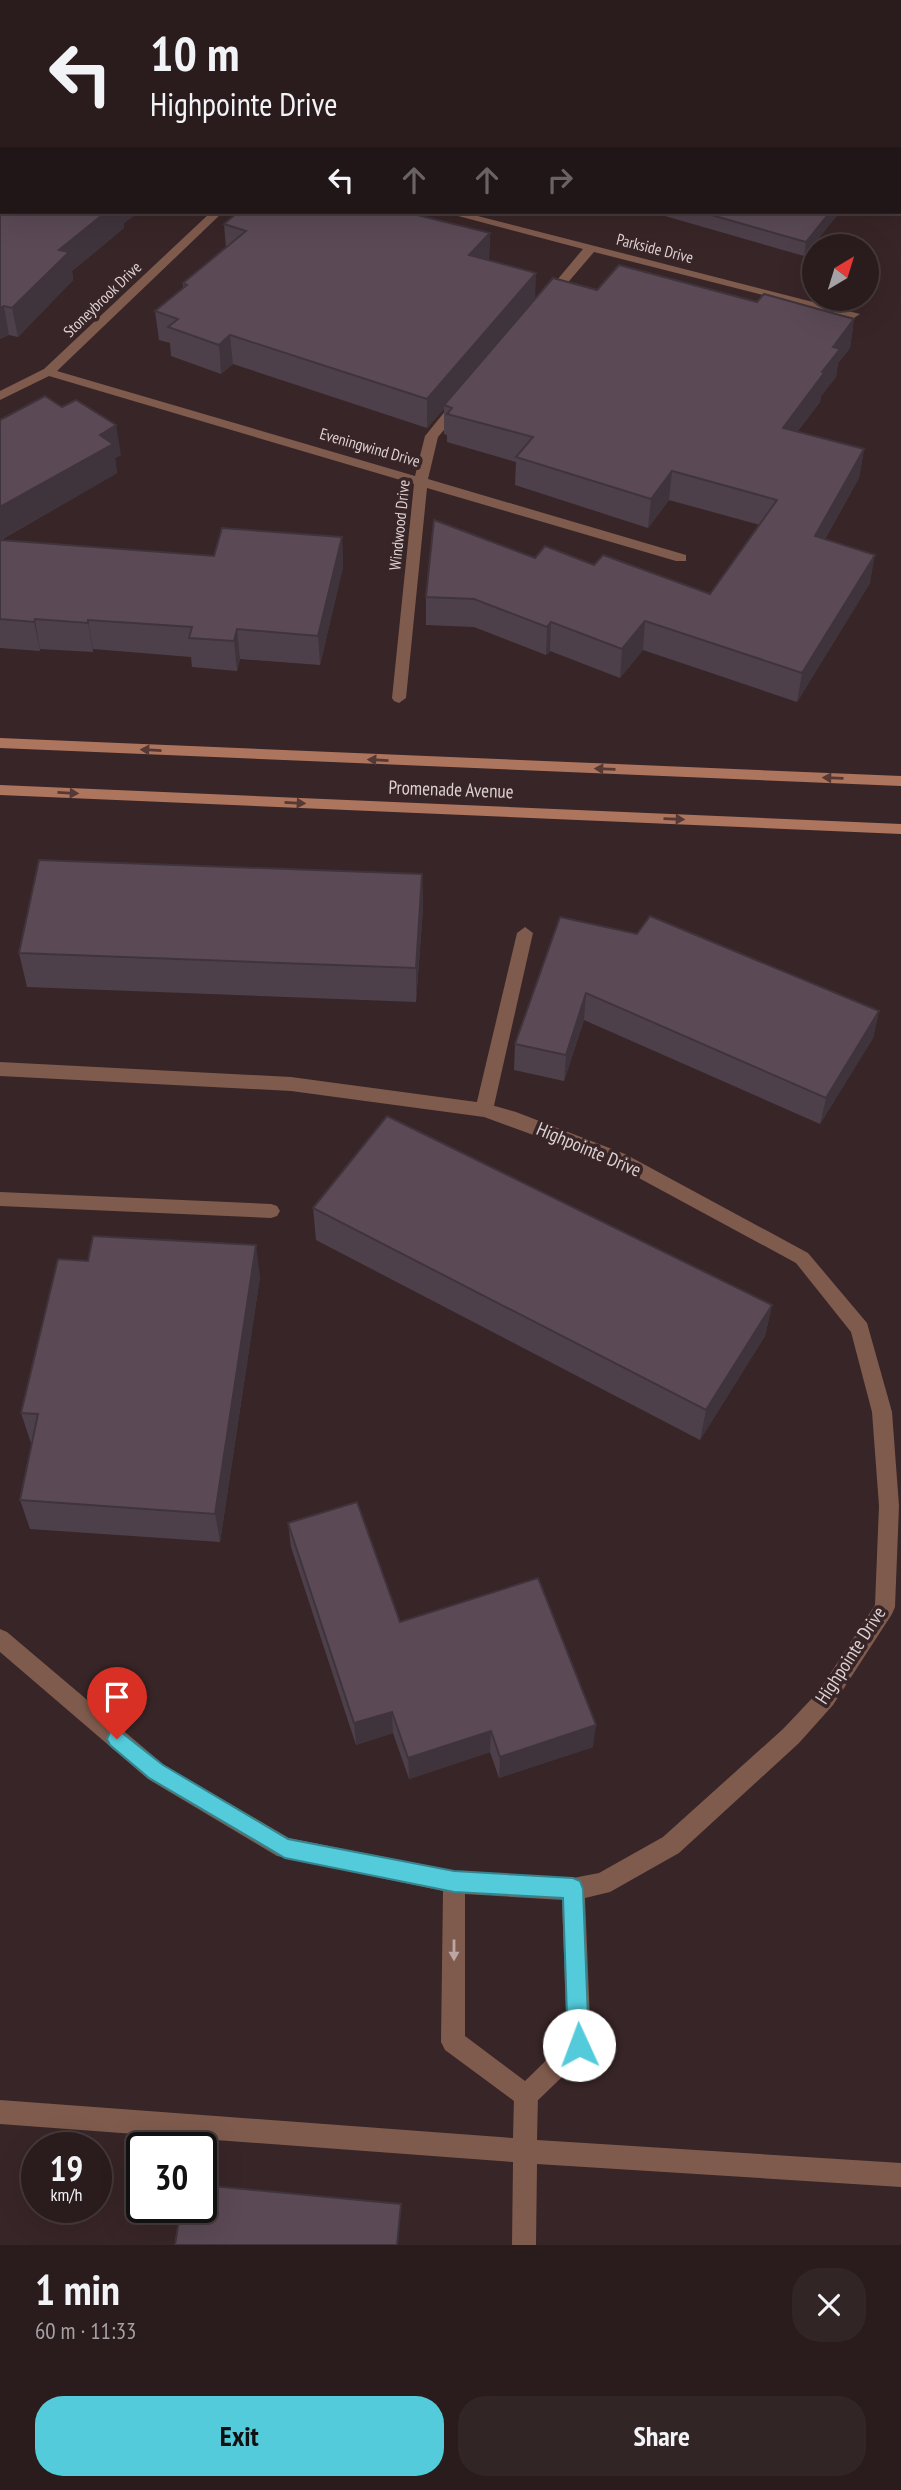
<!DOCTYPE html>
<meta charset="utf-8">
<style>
body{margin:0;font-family:"PT Sans Narrow",sans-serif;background:#322526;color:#f1f3f6;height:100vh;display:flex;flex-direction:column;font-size:26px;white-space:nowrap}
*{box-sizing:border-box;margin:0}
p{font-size:23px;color:#a5a1a4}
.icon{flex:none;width:38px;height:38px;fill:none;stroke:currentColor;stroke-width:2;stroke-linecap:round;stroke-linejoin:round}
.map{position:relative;height:2245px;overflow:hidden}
.details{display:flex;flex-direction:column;background:#2a1c1d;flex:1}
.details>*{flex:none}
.hud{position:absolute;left:0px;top:0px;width:901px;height:214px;box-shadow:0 7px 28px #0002,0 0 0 2px #463a3b;background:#2a1c1d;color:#f1f3f6;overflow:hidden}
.needle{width:46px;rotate:38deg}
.tools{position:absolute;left:802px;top:234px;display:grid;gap:14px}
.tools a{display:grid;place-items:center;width:77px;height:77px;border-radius:50%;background:#2a1c1d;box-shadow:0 7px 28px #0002,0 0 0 2px #463a3b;font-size:35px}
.speed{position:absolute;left:21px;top:2132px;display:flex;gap:14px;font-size:35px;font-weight:700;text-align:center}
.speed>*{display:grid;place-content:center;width:91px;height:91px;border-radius:50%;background:#2a1c1d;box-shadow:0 7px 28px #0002,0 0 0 2px #463a3b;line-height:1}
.speed small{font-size:18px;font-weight:400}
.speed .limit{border:4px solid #111;border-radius:10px;background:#fff;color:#111}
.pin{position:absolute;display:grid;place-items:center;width:60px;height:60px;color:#fff;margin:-72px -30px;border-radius:50% 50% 50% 0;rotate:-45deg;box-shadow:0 0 7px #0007}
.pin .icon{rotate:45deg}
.me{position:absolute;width:77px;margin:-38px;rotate:358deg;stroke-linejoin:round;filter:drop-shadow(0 0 5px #0008)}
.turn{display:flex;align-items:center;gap:24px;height:147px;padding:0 35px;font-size:32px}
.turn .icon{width:91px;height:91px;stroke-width:2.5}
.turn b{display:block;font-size:49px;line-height:60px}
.lanes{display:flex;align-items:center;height:66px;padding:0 35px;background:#0003;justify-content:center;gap:35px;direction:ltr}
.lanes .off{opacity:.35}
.round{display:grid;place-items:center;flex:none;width:74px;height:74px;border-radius:28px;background:#322526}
.overview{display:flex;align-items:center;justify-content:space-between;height:119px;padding:0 35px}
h1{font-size:42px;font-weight:700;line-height:52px}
.action{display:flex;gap:14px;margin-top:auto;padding:14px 35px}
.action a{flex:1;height:80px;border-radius:28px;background:#53cbdb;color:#111;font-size:28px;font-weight:700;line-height:80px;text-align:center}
.action a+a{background:#322526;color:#f1f3f6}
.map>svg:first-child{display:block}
</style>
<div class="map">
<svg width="901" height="2245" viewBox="0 0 901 2245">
<rect width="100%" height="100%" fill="#382527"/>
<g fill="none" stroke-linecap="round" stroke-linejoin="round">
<g fill="#7f5b4d" fill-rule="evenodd">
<path d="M 525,927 L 533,933 L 493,1110 L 490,1115 L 478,1115 L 475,1110 L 517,933 Z"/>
<path d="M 0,1192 L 271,1204 L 277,1206 L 280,1211 L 277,1216 L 271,1218 L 0,1206 Z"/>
<path d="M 526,2084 L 534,2088 L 538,2096 L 537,2140 L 901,2163 L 901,2187 L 537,2164 L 536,2245 L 512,2245 L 513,2162 L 0,2124 L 0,2100 L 513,2138 L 514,2096 L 518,2088 Z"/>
</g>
<g fill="#7f5b4d" fill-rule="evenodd">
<path d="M 15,0 L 25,0 L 26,2 L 16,2 Z"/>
<rect x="446" y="0" width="10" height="2"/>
<rect x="900" y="93" width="1" height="6"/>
<rect x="0" y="97" width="2" height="6"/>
<path d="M 211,212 L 223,212 L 57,371 L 415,476 L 425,436 L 455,399 L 465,399 L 465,405 L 438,437 L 428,479 L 686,555 L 686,561 L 676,561 L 427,488 L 406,698 L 399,703 L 394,701 L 392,698 L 414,484 L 49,376 L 0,400 L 0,391 L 44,369 Z"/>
<path d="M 443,212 L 462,212 L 860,314 L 854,318 L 594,252 L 552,301 L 548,302 L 542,298 L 583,249 Z"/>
<path d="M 0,1062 L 291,1077 L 484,1103 L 516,1112 L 625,1154 L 808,1253 L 867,1323 L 892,1412 L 899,1506 L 895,1607 L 892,1614 L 833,1705 L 799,1743 L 679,1853 L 610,1892 L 585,1898 L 591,2045 L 587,2053 L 534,2104 L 526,2108 L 518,2104 L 445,2050 L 441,2042 L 443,1891 L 277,1856 L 148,1779 L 0,1652 L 0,1629 L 7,1632 L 164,1765 L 289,1838 L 454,1871 L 573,1878 L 599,1873 L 663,1837 L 783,1729 L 819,1691 L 875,1605 L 879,1506 L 872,1412 L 851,1332 L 796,1263 L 613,1164 L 484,1117 L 291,1091 L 0,1076 ZM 465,1894 L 562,1900 L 567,2040 L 525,2081 L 465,2036 Z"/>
</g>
<g fill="#ae755e" fill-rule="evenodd">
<path d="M 0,738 L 901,776 L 901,786 L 0,748 Z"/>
<path d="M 0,785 L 901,824 L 901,834 L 0,795 Z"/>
</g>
</g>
<g fill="#4e404a">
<path d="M 83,0 L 357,0 L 357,2 L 84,2 Z"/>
<path d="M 2,212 L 134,212 L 135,215 L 124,223 L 124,228 L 72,271 L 73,280 L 18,337 L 9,335 L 0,339 Z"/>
<path d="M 651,212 L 840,212 L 804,256 Z"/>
<path d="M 224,224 L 490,233 L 489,261 L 535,299 L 597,290 L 757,302 L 854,319 L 850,348 L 838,363 L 836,377 L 821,396 L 820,402 L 797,432 L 864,449 L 859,478 L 825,539 L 870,583 L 797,702 L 643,650 L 620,678 L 550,651 L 546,655 L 474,627 L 426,625 L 426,597 L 535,558 L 594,565 L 710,594 L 760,525 L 669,500 L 648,528 L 515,485 L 516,462 L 447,442 L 447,435 L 444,434 L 444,409 L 427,428 L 233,364 L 221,374 L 171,356 L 170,343 L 159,340 L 155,311 L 183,288 L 183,283 L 226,248 Z"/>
<path d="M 0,420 L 121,455 L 115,458 L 117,473 L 1,540 L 214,556 L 342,537 L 343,567 L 320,665 L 240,659 L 237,671 L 192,667 L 191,657 L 93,649 L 93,652 L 40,649 L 40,651 L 0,648 Z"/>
<path d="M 422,874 L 423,908 L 416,1002 L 27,987 L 19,953 Z"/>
<path d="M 560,917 L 879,1011 L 873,1038 L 820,1124 L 584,1020 L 564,1081 L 514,1070 L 515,1044 Z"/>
<path d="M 313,1208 L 772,1305 L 765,1336 L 700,1440 L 316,1240 Z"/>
<path d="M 260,1277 L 220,1542 L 30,1529 L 20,1500 L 32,1443 L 31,1443 L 21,1413 Z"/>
<path d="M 288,1523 L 400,1622 L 593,1747 L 499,1778 L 490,1752 L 409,1779 L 393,1733 L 356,1745 L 291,1547 Z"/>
</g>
<g fill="#40343c">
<path d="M 178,0 L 277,0 L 277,2 L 169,2 Z"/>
<path d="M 337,0 L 357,0 L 357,2 L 336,2 Z"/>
<path d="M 762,0 L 784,0 L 782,2 L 762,2 Z"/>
<path d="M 106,212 L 134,212 L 135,215 L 124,223 L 124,228 L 72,271 L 73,280 L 18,337 L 12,308 L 59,250 Z"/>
<path d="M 830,212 L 840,212 L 804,256 L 806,242 Z"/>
<path d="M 490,233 L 489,261 L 469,255 Z"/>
<path d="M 536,273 L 535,302 L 444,405 L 444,409 L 427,428 L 427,399 Z"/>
<path d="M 4,306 L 9,335 L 0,339 L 0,308 Z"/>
<path d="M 854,319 L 850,348 L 838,363 L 836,377 L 821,396 L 820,402 L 779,456 L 783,428 L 822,372 L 833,347 Z"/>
<path d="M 230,335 L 233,364 L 221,374 L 219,345 Z"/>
<path d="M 116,425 L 121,455 L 115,458 L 117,473 L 0,540 L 0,507 L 100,435 Z"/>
<path d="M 864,449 L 859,478 L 810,565 L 815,536 Z"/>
<path d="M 672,471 L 669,500 L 648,528 L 651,499 Z"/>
<path d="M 342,537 L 343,567 L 320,665 L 318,636 Z"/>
<path d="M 875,555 L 870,583 L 797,702 L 802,673 Z"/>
<path d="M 35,619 L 40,649 L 40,651 L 34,622 Z"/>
<path d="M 88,620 L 93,649 L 93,652 L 88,623 Z"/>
<path d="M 645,621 L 643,650 L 620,678 L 622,649 Z"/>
<path d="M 551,622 L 550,651 L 546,655 L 547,627 Z"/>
<path d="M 237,629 L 240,659 L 237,671 L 234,641 Z"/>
<path d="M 422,874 L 423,908 L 416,1002 L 416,968 Z"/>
<path d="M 586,993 L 584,1020 L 564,1081 L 566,1055 Z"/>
<path d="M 879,1011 L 873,1038 L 820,1124 L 826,1098 Z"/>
<path d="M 256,1245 L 260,1277 L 220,1542 L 215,1514 Z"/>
<path d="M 772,1305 L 765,1336 L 700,1440 L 706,1410 Z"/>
<path d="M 392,1712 L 393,1733 L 356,1745 L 354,1723 Z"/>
<path d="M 596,1725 L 593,1747 L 499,1778 L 500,1757 Z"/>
<path d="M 491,1731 L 490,1752 L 409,1779 L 408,1758 Z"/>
</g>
<g fill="#5b4a56" stroke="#40343c" stroke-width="2">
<path d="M 97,0 L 178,0 L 169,2 L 98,2 Z"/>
<path d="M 249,0 L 337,0 L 336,2 L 247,2 Z"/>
<path d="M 493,0 L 762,0 L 768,2 L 491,2 Z"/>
<path d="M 0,114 L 2,115 L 2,212 L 106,212 L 59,250 L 69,252 L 12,308 L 4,306 L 0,308 Z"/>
<path d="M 238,212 L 405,212 L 490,233 L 469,255 L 536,273 L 427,399 L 230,335 L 219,345 L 168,327 L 178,319 L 155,311 L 187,285 L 183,283 L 246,231 L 224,224 Z"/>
<path d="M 701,212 L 830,212 L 806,242 Z"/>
<path d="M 619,265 L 757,302 L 764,294 L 854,319 L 833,347 L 840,349 L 822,372 L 824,373 L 783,428 L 864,449 L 815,536 L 875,555 L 802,673 L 645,621 L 622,649 L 551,622 L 547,627 L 474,599 L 426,597 L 434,520 L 535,558 L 545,546 L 594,565 L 603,555 L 710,594 L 777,500 L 672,471 L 651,499 L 516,457 L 533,437 L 447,414 L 452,408 L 444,405 L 553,278 L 597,290 Z"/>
<path d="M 45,396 L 62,407 L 76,400 L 116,425 L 100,435 L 113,444 L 0,507 L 0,420 Z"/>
<path d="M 222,528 L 342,537 L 318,636 L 237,629 L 234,641 L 189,638 L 192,627 L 88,620 L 88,623 L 35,619 L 34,622 L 0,619 L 0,540 L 214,556 Z"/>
<path d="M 39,860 L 422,874 L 416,968 L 19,953 Z"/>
<path d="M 650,916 L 879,1011 L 826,1098 L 586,993 L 566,1055 L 515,1044 L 560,917 L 637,934 Z"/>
<path d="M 387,1116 L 772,1305 L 706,1410 L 313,1208 Z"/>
<path d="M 93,1236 L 256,1245 L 215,1514 L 20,1500 L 38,1414 L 21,1413 L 58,1259 L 88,1261 Z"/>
<path d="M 357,1502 L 400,1622 L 538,1578 L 596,1725 L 500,1757 L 491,1731 L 408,1758 L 392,1712 L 354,1723 L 288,1523 Z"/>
<path d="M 201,2185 L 401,2204 L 397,2245 L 175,2245 L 181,2207 L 201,2207 Z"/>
</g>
<defs><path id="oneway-solid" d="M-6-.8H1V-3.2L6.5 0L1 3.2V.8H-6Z" transform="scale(1.75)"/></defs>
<g fill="#563935">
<use href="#oneway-solid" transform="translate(151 750) rotate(-177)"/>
<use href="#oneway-solid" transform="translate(378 760) rotate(-177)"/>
<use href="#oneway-solid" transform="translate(605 769) rotate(-178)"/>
<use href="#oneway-solid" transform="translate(833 778) rotate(-178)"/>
<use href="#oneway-solid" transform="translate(68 793) rotate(3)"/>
<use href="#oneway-solid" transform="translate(295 803) rotate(3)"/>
<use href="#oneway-solid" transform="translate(674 819) rotate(2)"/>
</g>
<use fill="#bca7a3" href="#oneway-solid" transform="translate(454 1950) rotate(90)"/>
<path fill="#53cbdb" stroke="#36848e" stroke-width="2" d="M 117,1729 L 163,1765 L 288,1839 L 454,1871 L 573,1878 L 580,1881 L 583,1889 L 589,2045 L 586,2052 L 579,2055 L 571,2052 L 568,2045 L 563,1898 L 454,1892 L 285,1858 L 149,1778 L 110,1745 L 107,1739 L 110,1732 Z"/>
<g text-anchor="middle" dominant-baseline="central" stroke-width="7" stroke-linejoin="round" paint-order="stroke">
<g font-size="16" fill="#ddd0d1" stroke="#382527">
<text transform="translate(655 248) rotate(14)">Parkside Drive</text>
<text transform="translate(102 299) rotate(-44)">Stoneybrook Drive</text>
<text transform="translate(370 447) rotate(16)">Eveningwind Drive</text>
<text transform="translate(399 525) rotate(-84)">Windwood Drive</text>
</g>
<g font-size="19" fill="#ddd0d1" stroke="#382527">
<text transform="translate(451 789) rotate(2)">Promenade Avenue</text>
<text transform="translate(589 1149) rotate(23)">Highpointe Drive</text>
<text transform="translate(850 1655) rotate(-57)">Highpointe Drive</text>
</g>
</g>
</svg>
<div class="tools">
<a><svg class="needle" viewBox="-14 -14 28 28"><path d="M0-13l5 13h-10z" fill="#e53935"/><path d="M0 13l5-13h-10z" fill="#a5a1a4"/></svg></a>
</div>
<div class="speed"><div>19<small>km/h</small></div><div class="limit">30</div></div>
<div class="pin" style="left:117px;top:1739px;background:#d93025"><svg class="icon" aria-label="arrive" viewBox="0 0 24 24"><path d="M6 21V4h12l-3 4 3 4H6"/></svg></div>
<svg class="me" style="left:579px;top:2045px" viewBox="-20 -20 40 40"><circle r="19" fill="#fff"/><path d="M0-13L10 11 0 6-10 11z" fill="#53cbdb"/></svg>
<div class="hud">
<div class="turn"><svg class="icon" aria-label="left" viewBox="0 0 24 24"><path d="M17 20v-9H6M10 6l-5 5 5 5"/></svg><div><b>10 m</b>Highpointe Drive</div></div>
<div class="lanes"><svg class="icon" aria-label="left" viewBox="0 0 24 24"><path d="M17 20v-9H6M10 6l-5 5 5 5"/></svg><svg class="icon off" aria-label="ahead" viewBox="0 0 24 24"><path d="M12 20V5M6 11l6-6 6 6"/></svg><svg class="icon off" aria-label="ahead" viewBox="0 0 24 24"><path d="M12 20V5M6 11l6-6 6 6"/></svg><svg class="icon off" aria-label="right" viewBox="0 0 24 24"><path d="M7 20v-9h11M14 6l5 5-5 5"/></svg></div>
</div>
</div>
<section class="details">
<div class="overview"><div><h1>1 min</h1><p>60 m · 11:33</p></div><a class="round"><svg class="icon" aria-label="close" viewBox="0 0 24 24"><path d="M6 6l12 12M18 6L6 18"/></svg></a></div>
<div class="action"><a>Exit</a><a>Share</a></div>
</section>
